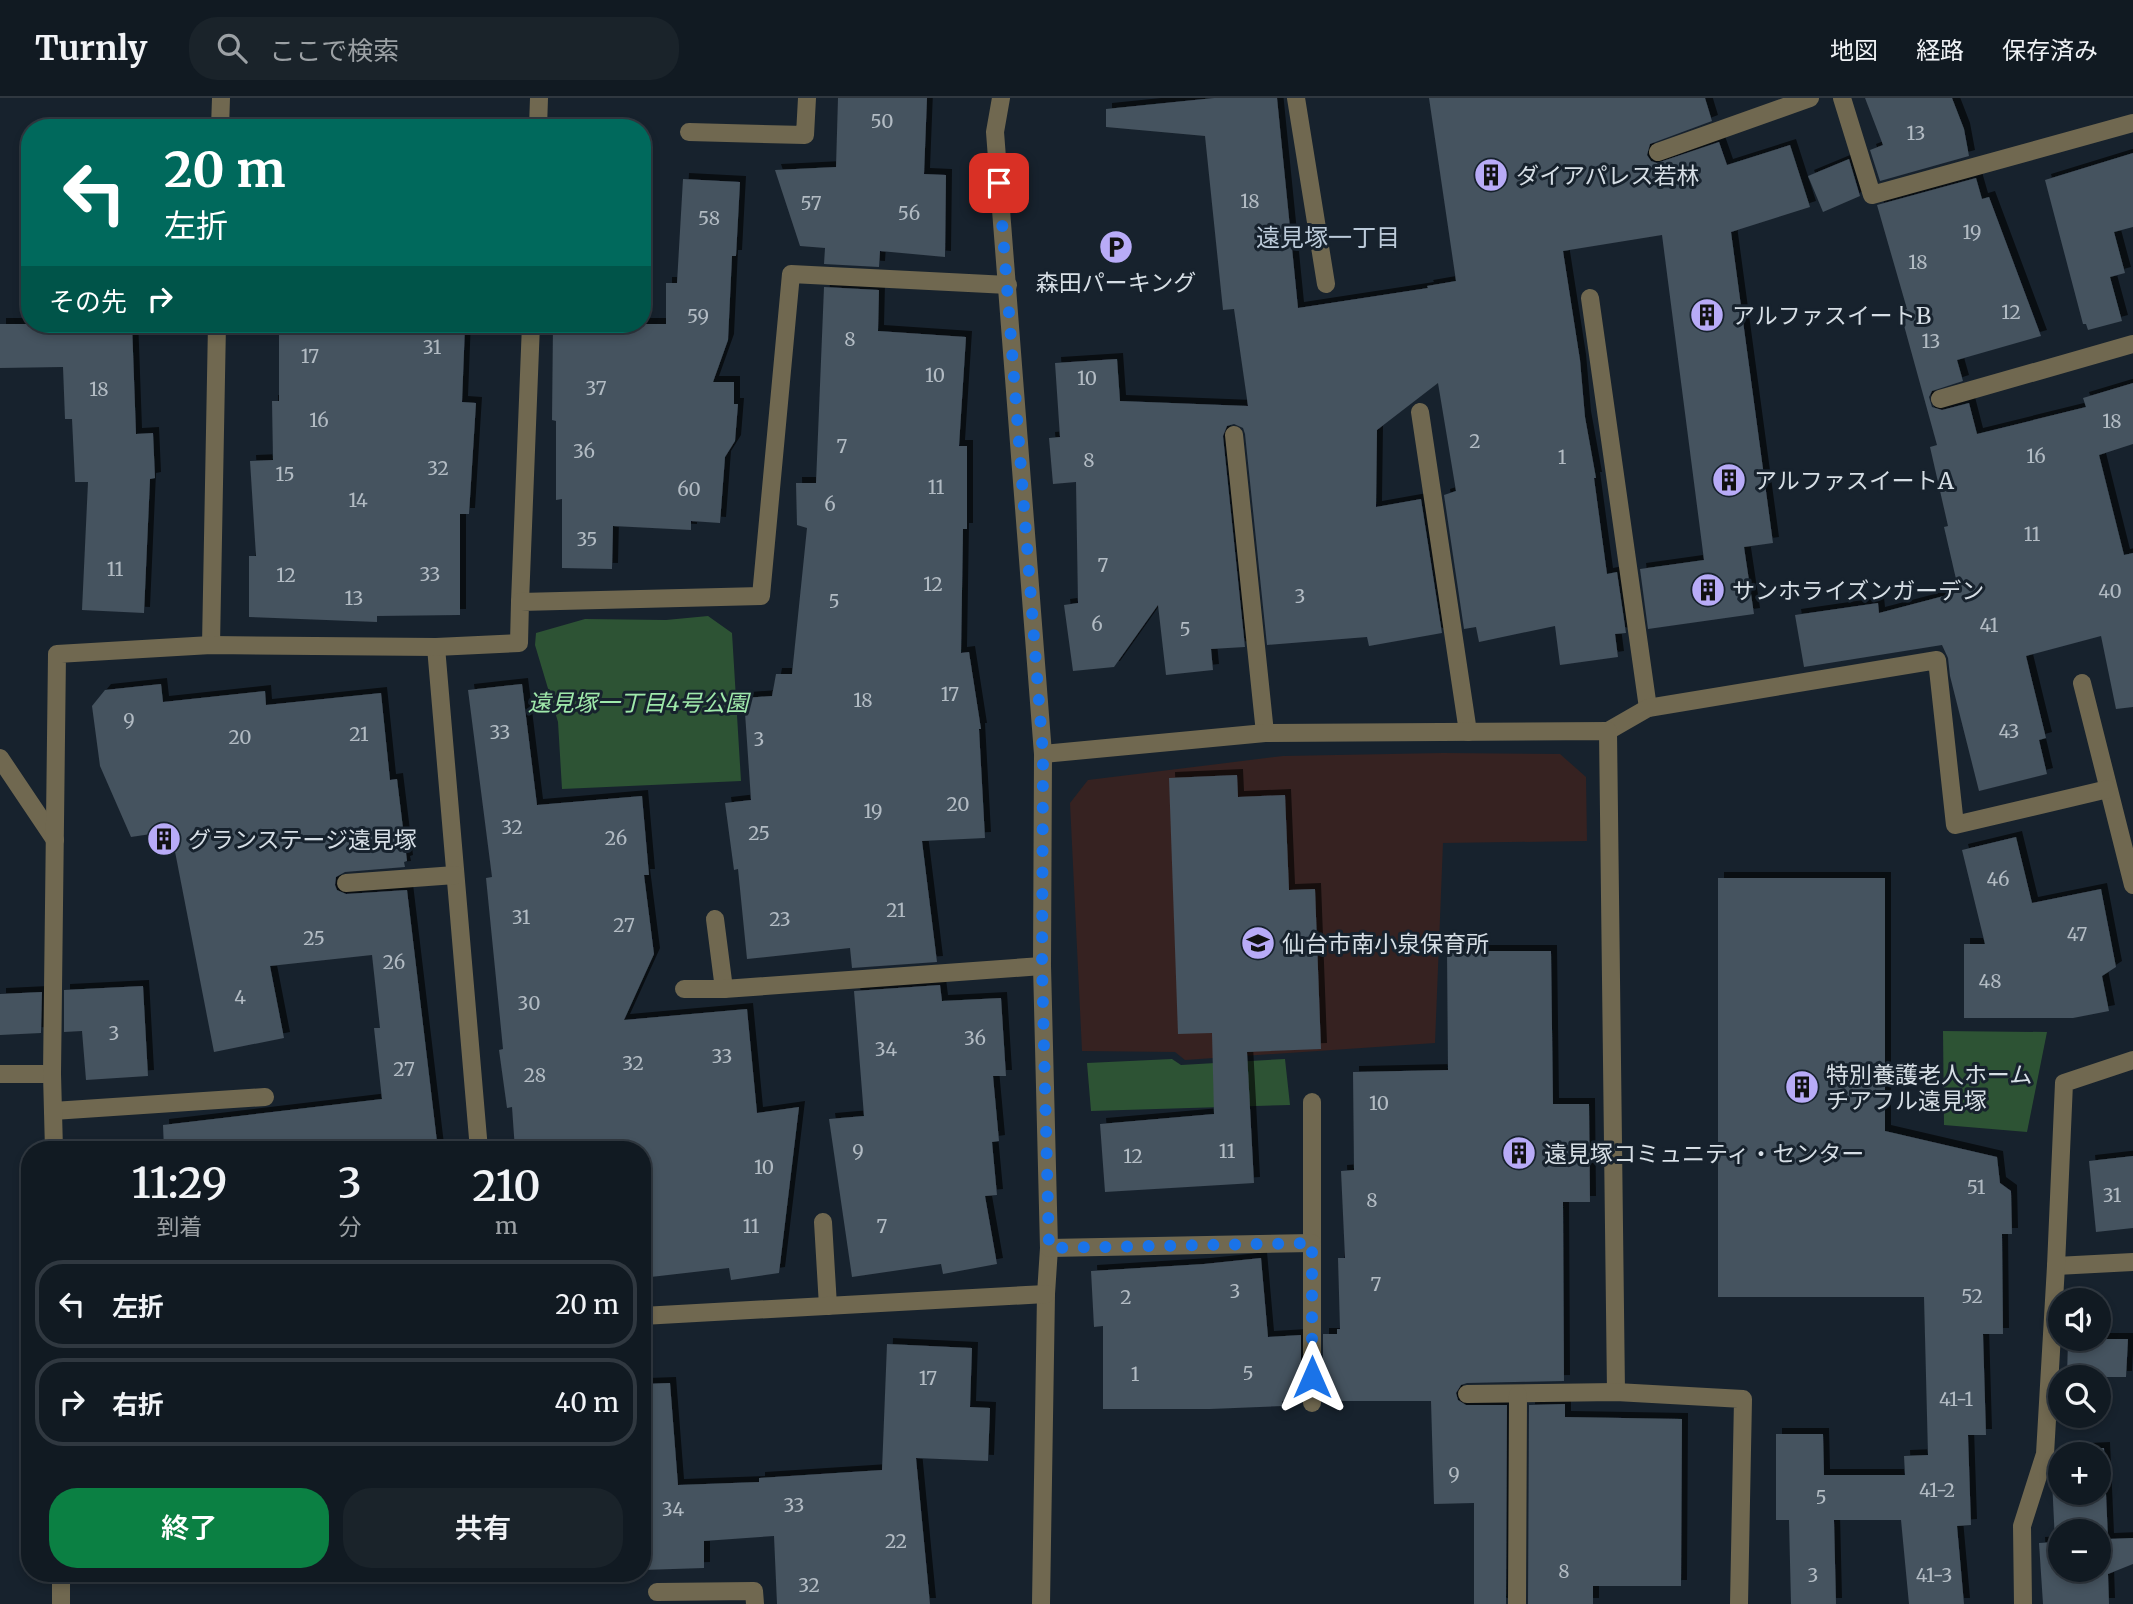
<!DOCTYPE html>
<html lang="ja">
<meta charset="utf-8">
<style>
body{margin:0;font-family:Merriweather,"Noto Sans JP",serif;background:#1a232a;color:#f1f3f6;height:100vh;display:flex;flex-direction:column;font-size:26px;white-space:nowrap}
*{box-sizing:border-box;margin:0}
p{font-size:23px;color:#9ca1a5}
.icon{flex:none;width:38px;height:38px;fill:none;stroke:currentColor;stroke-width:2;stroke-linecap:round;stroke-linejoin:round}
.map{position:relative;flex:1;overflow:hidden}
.panel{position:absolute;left:21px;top:1043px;width:630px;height:441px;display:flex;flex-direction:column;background:#111a22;border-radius:28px;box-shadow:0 4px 10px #0003,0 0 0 2px #303840}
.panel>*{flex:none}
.top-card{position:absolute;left:21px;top:21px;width:630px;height:214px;border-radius:28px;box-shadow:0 4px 10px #0003,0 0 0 2px #303840;background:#00695c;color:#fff;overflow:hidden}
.controls{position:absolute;left:2048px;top:1190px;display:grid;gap:14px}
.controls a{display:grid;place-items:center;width:63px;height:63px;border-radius:50%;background:#111a22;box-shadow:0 4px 10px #0003,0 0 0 2px #303840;font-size:35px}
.pin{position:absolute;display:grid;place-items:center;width:60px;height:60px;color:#fff;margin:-30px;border-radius:14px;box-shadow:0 4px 10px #0006}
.me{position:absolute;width:77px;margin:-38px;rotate:0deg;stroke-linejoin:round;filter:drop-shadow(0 0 5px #0008)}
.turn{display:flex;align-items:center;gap:24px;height:147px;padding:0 28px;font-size:32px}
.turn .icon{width:91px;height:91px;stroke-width:2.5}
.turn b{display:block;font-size:49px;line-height:60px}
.then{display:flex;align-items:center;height:66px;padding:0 28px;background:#0003;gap:14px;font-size:26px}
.eta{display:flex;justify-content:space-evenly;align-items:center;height:119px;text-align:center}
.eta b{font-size:42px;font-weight:600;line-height:49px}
.button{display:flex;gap:14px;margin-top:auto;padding:14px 28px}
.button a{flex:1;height:80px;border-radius:28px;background:#0b8043;color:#fff;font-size:28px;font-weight:600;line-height:80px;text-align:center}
.button a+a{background:#1a232a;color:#f1f3f6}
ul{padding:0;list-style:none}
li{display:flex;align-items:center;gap:21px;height:88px;margin:0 14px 10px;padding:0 14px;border:4px solid #303840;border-radius:28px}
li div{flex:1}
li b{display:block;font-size:26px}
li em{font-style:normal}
header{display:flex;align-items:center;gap:42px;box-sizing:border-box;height:98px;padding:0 35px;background:#111a22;border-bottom:2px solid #303840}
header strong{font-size:33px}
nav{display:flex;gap:38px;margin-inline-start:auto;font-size:24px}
.search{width:490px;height:63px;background:#1a232a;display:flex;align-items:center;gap:18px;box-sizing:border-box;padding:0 24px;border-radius:28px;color:#9ca1a5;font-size:26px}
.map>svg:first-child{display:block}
</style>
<header>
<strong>Turnly</strong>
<div class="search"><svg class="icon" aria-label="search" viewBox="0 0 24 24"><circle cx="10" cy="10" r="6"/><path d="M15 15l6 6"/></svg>ここで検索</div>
<nav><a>地図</a><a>経路</a><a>保存済み</a></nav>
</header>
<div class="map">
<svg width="2133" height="1506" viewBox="0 0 2133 1506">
<defs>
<filter id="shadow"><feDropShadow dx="6" dy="-6" stdDeviation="0" flood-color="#0009"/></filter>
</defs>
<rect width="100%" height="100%" fill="#17222d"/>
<path fill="#362221" d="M 1443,655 L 1560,656 L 1586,679 L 1587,743 L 1443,745 L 1435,945 L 1185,962 L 1175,954 L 1082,953 L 1070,705 L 1088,682 L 1283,658 Z"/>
<g fill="#2d5334">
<path d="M 708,518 L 732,535 L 741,683 L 562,691 L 558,624 L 535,547 L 536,535 L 585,521 L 666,522 Z"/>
<path d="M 1943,933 L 2047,934 L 2027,1034 L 1944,1027 Z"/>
<path d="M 1172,961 L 1181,967 L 1285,961 L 1290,1007 L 1091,1013 L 1087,965 Z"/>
</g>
<g fill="#45525e" fill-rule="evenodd" filter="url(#shadow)">
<path d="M 838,0 L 927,0 L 924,76 L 946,77 L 945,159 L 880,153 L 879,169 L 824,166 L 825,150 L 800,148 L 775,72 L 836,69 Z"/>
<path d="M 1214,0 L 1277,0 L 1298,210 L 1428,190 L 1427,188 L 1456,183 L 1429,0 L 1705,0 L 1712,23 L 1650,46 L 1647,57 L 1651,63 L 1657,65 L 1719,44 L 1727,67 L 1790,47 L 1810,109 L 1731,134 L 1773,445 L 1744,449 L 1754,516 L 1648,531 L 1640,471 L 1704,462 L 1662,137 L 1563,153 L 1580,262 L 1585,319 L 1596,380 L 1594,380 L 1607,476 L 1617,474 L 1626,535 L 1615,536 L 1618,559 L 1560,567 L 1555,528 L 1479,544 L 1476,529 L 1464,531 L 1444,397 L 1456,393 L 1438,285 L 1377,332 L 1376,409 L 1421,401 L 1442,535 L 1369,548 L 1367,539 L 1267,547 L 1245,336 L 1243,330 L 1234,326 L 1227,328 L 1223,338 L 1245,549 L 1211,551 L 1213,572 L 1166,577 L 1158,507 L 1114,569 L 1073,573 L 1064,507 L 1078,505 L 1076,384 L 1053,386 L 1049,340 L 1060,339 L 1055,265 L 1117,261 L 1120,303 L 1248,308 L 1234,211 L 1223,212 L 1205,38 L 1106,29 L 1106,11 Z"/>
<path d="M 1865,0 L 1952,0 L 1964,31 L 1969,58 L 1880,83 L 1870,52 L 1883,47 Z"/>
<path d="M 2133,55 L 2133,129 L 2114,134 L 2125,175 L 2110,179 L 2122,223 L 2088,232 L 2086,226 L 2083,226 L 2045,82 Z"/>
<path d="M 1849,61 L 1860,98 L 1823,114 L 1808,78 Z"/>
<path d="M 1976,80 L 1982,101 L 1989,99 L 2041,238 L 1957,262 L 1963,283 L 1932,293 L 1929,299 L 1932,309 L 1942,312 L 1969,305 L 1977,336 L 2086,309 L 2083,300 L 2133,285 L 2133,346 L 2099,357 L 2124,457 L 2133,455 L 2133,609 L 2116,611 L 2101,538 L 2026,558 L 2046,640 L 2039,642 L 2047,676 L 1979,693 L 1950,578 L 1948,560 L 1942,547 L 1804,569 L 1795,517 L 1878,505 L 1879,515 L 1959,494 L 1944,429 L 1948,428 L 1930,349 L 1937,347 L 1900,213 L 1907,211 L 1877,107 Z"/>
<path d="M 683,81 L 740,84 L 736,158 L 732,158 L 728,242 L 713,284 L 734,284 L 734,306 L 738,306 L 735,343 L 725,359 L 720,425 L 691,423 L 691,432 L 613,428 L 612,471 L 562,470 L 562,401 L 556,402 L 556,323 L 552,322 L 553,226 L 666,226 L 666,185 L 677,185 Z"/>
<path d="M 824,189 L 879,192 L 878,233 L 966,239 L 959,348 L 967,348 L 967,431 L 963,431 L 961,555 L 969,554 L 981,631 L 979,631 L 985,740 L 922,743 L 937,864 L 852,870 L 850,850 L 747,861 L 738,771 L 734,772 L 725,705 L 751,702 L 744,600 L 772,598 L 776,576 L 792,576 L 807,430 L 797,427 L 796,385 L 816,385 Z"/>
<path d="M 0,226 L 132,226 L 136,336 L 153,335 L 155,380 L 150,381 L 144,515 L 82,512 L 88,384 L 75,384 L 72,321 L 65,321 L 63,269 L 0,270 Z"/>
<path d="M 279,226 L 465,228 L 462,304 L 476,305 L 469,416 L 460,416 L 460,517 L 377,518 L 377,524 L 249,519 L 249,458 L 256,458 L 250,363 L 273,362 L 272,303 L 279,303 Z"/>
<path d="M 161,586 L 163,604 L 265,593 L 266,607 L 381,595 L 390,682 L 397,681 L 407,763 L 404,764 L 405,769 L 345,774 L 336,779 L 335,787 L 337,792 L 346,796 L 407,792 L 438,1052 L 164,1052 L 163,1027 L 382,1001 L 374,930 L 380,930 L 372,857 L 270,868 L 284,940 L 214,954 L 171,733 L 131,739 L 100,668 L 92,608 L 105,592 Z"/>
<path d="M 522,586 L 537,707 L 642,698 L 649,777 L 644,777 L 654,856 L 624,922 L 747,911 L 757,1015 L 799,1009 L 779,1175 L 731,1182 L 729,1170 L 642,1180 L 642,1052 L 515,1052 L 512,1009 L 507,1010 L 499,952 L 503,951 L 486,780 L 492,779 L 468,592 Z"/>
<path d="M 1237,677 L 1238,699 L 1285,697 L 1289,792 L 1315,791 L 1321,951 L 1247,954 L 1254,1085 L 1105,1094 L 1100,1026 L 1214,1016 L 1212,935 L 1178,936 L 1169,680 Z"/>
<path d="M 2016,739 L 2032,805 L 2101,791 L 2116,869 L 2102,878 L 2109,913 L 2073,920 L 1964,920 L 1964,846 L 1985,846 L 1962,752 Z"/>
<path d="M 1718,780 L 1885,780 L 1885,1033 L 1997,1059 L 2000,1085 L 2011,1093 L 2012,1136 L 2002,1136 L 2003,1236 L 1983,1236 L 1986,1337 L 1968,1337 L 1971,1427 L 1957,1428 L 1964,1506 L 1909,1506 L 1901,1422 L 1834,1422 L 1836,1506 L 1791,1506 L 1789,1422 L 1776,1422 L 1776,1336 L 1823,1336 L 1824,1377 L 1905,1377 L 1904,1358 L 1928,1357 L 1924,1199 L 1718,1199 Z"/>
<path d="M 1447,853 L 1551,853 L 1553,1006 L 1589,1006 L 1590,1104 L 1563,1104 L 1564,1283 L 1467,1285 L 1461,1287 L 1456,1295 L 1458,1302 L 1466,1307 L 1507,1307 L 1506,1506 L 1474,1506 L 1474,1405 L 1434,1406 L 1431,1303 L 1323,1303 L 1323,1236 L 1337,1236 L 1337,1231 L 1340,1231 L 1338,1160 L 1345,1160 L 1341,1073 L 1354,1072 L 1353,974 L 1448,972 Z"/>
<path d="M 940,887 L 942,903 L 1001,900 L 1006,978 L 993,978 L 999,1043 L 992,1044 L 997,1097 L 985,1098 L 997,1166 L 943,1176 L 941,1166 L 852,1179 L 829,1021 L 864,1018 L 854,893 Z"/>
<path d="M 143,888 L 148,978 L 86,982 L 82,933 L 64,934 L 64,892 Z"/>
<path d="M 42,894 L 41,935 L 0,937 L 0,896 Z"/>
<path d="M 2133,1058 L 2133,1130 L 2096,1134 L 2089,1063 Z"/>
<path d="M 1261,1160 L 1268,1239 L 1301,1237 L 1301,1303 L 1282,1303 L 1283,1308 L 1210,1311 L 1103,1311 L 1103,1228 L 1094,1229 L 1091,1173 L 1204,1166 Z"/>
<path d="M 2068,1241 L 2128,1241 L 2126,1279 L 2067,1279 Z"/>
<path d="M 887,1246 L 972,1250 L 970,1309 L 990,1310 L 988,1363 L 916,1360 L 930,1506 L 777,1506 L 774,1438 L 704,1443 L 704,1470 L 643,1472 L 642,1286 L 670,1285 L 678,1387 L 759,1384 L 759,1380 L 882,1372 Z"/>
<path d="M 1565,1306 L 1565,1319 L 1682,1321 L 1681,1488 L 1593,1488 L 1593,1506 L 1528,1506 L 1529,1307 Z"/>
<path d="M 2104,1350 L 2108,1441 L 2133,1440 L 2133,1466 L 2108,1476 L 2109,1506 L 2043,1506 L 2039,1445 L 2055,1444 L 2052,1382 L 2060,1377 L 2060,1395 L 2098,1395 L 2098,1356 L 2063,1356 L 2063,1352 ZM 2060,1433 L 2098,1433 L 2098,1472 L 2060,1472 Z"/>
</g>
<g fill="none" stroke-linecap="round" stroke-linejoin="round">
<g stroke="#706850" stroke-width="18">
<path d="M 1001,0 L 995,34 L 1043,656 L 1042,868 L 1049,1150 L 1046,1196 L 1041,1506"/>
<path d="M 1296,0 L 1326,186"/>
<path d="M 1842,0 L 1872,97 L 2133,25"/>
<path d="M 220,30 L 221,0"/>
<path d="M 538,30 L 539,0"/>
<path d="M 689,34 L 805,37 L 807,0"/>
<path d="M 1658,54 L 1810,0"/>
<path d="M 1590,200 L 1648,610"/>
<path d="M 1940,301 L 2133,246"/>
<path d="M 1420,314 L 1468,634"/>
<path d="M 1234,337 L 1265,635"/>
<path d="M 520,504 L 531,226"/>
<path d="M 211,547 L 217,226"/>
<path d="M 436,549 L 479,1052"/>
<path d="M 2082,585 L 2133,787"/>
<path d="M 1608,633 L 1648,610 L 1937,562 L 1955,727 L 2108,691"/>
<path d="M 1043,656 L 1265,635 L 1608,633 L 1616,1294"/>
<path d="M 0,660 L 55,742"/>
<path d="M 346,785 L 455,777"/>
<path d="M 715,821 L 724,891"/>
<path d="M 684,891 L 724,891 L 1042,868"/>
<path d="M 0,976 L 52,976"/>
<path d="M 1312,1004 L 1312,1305"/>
<path d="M 53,1013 L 265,999"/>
<path d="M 54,1052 L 52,976 L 57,556 L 211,547 L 436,549 L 519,545 L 520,504 L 761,498 L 791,176 L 1008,187"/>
<path d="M 823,1124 L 828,1208"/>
<path d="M 1049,1150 L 1312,1145"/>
<path d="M 2056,1168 L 2133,1164"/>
<path d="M 642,1218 L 1046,1196"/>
<path d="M 1467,1296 L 1616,1294 L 1743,1301 L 1739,1506"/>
<path d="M 61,1475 L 61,1506"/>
<path d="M 657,1494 L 754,1493 L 755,1506"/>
<path d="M 1517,1506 L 1518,1297"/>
<path d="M 2023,1506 L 2022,1428 L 2045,1356 L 2056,1168 L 2064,985 L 2133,962"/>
</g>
</g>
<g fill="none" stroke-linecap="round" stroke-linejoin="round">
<path stroke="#1a73e8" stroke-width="12" stroke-dasharray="0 21.6" d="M 999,85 L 1043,656 L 1042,868 L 1049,1150 L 1312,1145 L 1312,1279"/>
</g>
<defs>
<g id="building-disc" transform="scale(1.75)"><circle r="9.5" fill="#b8abf7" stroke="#17222d"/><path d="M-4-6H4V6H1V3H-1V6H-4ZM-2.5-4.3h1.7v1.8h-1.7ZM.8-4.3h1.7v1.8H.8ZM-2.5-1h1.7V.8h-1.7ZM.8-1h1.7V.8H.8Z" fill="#111"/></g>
<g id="parking-disc" transform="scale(1.75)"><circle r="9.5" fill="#b8abf7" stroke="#17222d"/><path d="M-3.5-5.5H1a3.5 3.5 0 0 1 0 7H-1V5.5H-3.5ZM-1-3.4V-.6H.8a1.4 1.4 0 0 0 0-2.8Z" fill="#111"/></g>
<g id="school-disc" transform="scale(1.75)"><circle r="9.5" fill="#b8abf7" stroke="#17222d"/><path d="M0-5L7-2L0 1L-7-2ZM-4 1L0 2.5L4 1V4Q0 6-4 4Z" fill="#111"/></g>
</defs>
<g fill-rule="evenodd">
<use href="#building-disc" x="1491" y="77"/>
<use href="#parking-disc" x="1116" y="149"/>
<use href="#building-disc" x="1707" y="217"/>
<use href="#building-disc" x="1729" y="382"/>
<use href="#building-disc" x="1708" y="492"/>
<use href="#building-disc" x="164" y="741"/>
<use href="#school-disc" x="1258" y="845"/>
<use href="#building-disc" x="1802" y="989"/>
<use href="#building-disc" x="1519" y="1055"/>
</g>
<g text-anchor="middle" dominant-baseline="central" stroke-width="6" stroke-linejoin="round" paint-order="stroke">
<g font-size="19" fill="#b2bbc3">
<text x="882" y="23">50</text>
<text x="1916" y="35">13</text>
<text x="1250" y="103">18</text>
<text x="811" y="105">57</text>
<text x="909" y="115">56</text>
<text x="709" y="120">58</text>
<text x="1972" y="134">19</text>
<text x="1918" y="164">18</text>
<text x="2011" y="214">12</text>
<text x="698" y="218">59</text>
<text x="850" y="241">8</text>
<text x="1931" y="243">13</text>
<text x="432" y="249">31</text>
<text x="310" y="258">17</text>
<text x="935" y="277">10</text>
<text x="1087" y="280">10</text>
<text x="596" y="290">37</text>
<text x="99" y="291">18</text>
<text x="319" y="322">16</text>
<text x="2112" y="323">18</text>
<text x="1475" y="343">2</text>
<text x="842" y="348">7</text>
<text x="584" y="353">36</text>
<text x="2036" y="358">16</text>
<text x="1562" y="359">1</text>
<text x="1089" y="362">8</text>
<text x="438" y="370">32</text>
<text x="285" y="376">15</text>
<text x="936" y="389">11</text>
<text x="689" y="391">60</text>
<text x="358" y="402">14</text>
<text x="830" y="406">6</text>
<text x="2032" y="436">11</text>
<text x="587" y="441">35</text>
<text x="1103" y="467">7</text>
<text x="115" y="471">11</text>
<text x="430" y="476">33</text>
<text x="286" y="477">12</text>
<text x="933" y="486">12</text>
<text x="2110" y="493">40</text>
<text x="1300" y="498">3</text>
<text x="354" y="500">13</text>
<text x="834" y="503">5</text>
<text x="1097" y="526">6</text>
<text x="1989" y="527">41</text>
<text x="1185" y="531">5</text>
<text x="950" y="596">17</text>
<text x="863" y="602">18</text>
<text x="129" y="622">9</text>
<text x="2009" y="633">43</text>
<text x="500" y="634">33</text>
<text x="359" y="636">21</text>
<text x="240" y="639">20</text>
<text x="759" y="641">3</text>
<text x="958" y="706">20</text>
<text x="873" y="713">19</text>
<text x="512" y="729">32</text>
<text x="759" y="735">25</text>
<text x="616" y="740">26</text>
<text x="1998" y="781">46</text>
<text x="896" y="812">21</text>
<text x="521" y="819">31</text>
<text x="780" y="821">23</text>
<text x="624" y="827">27</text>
<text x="2077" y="836">47</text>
<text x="314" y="840">25</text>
<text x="394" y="864">26</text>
<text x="1990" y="883">48</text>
<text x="240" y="899">4</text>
<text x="529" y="905">30</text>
<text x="114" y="935">3</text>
<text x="975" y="940">36</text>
<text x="886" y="951">34</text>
<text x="722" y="958">33</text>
<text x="633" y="965">32</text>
<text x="404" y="971">27</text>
<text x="535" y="977">28</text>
<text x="1379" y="1005">10</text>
<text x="858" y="1053">9</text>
<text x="1227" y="1053">11</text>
<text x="1133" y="1058">12</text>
<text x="764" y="1069">10</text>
<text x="1976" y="1089">51</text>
<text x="2112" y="1097">31</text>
<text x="1372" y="1102">8</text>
<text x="751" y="1128">11</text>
<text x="882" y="1128">7</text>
<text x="1376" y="1186">7</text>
<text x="1235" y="1193">3</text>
<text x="1972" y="1198">52</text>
<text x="1126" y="1199">2</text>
<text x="1248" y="1275">5</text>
<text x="1135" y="1276">1</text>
<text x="928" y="1280">17</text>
<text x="1956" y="1301">41-1</text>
<text x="1454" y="1376">9</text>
<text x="1937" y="1392">41-2</text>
<text x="1821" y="1399">5</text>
<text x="794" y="1407">33</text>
<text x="673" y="1411">34</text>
<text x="896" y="1443">22</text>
<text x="1564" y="1473">8</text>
<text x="1813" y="1477">3</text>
<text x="1934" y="1477">41-3</text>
<text x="809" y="1487">32</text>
</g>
<g font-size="23" fill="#d6dee5" stroke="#17222d" text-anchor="start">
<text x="1516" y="77">ダイアパレス若林</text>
<text x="1116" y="184" text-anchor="middle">森田パーキング</text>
<text x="1732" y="217">アルファスイートB</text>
<text x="1754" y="382">アルファスイートA</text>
<text x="1732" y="492">サンホライズンガーデン</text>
<text x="188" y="741">グランステージ遠見塚</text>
<text x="1282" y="845">仙台市南小泉保育所</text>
<text x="1826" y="976">特別養護老人ホーム<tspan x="1826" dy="26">チアフル遠見塚</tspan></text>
<text x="1544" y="1055">遠見塚コミュニティ・センター</text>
</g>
<g font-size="23" font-style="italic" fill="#9fe9ab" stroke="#17222d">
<text x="638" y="604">遠見塚一丁目4号公園</text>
</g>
<g font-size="24" fill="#bccbda" stroke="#17222d">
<text x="1328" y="139">遠見塚一丁目</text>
</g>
</g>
</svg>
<div class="controls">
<a><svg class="icon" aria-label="sound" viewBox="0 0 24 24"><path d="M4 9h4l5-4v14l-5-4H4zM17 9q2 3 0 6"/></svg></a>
<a><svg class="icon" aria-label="search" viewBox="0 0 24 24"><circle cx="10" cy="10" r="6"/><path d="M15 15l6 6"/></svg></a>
<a>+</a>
<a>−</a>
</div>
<div class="pin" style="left:999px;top:85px;background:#d93025"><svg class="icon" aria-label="arrive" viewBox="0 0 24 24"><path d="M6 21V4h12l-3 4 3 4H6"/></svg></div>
<svg class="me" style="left:1312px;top:1279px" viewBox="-20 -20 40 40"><path d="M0-17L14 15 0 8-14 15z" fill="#1a73e8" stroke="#fff" stroke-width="4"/></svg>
<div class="top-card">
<div class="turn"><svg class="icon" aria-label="left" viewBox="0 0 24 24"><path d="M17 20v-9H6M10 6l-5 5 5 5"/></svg><div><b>20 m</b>左折</div></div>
<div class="then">その先<svg class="icon" aria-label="right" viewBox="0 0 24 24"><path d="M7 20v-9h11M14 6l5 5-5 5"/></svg></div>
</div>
<section class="panel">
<div class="eta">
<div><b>11:29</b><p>到着</p></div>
<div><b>3</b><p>分</p></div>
<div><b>210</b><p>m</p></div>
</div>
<ul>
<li><svg class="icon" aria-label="left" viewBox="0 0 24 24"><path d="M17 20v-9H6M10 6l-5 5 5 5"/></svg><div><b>左折</b></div><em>20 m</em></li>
<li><svg class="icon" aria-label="right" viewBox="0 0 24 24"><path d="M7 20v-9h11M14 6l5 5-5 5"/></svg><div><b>右折</b></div><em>40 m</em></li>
</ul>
<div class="button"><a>終了</a><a>共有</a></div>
</section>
</div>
